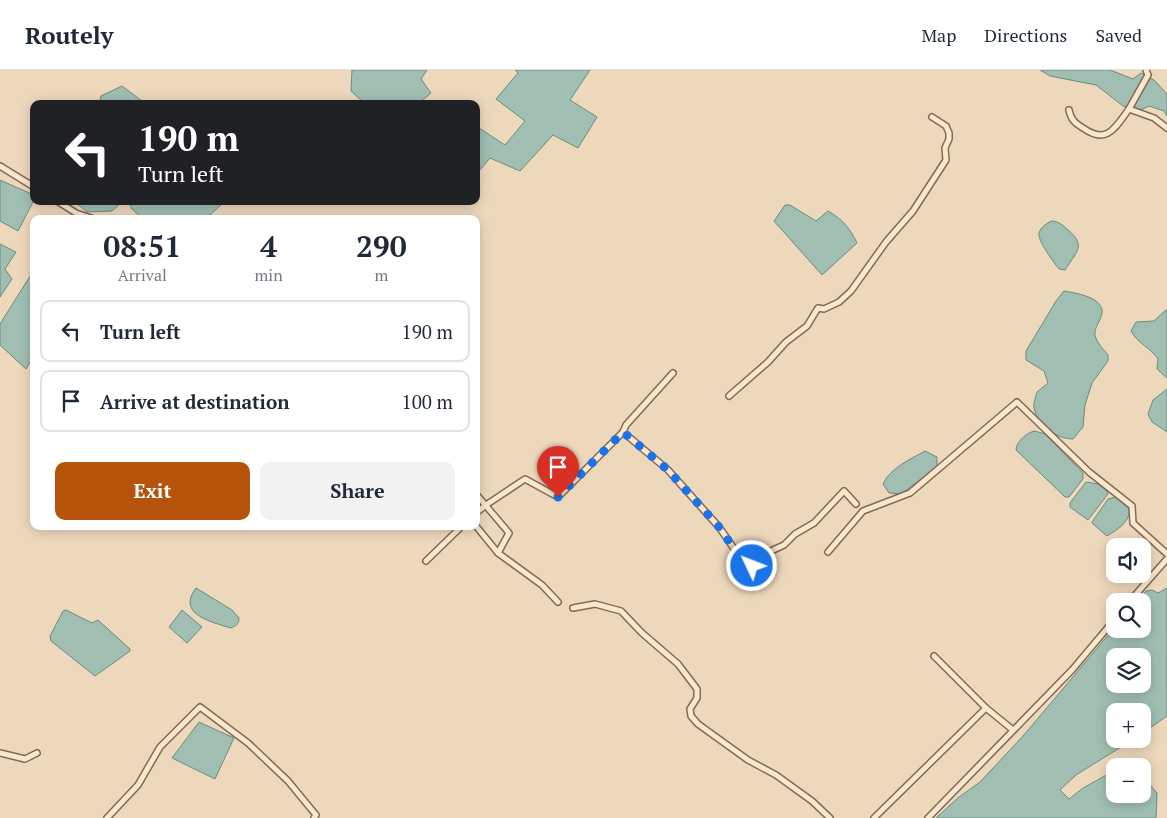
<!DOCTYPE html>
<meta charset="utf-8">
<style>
body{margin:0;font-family:"PT Serif",serif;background:#f2f2f3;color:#1f2937;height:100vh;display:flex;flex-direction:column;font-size:19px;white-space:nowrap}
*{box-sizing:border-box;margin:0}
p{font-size:16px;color:#747a83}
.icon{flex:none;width:28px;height:28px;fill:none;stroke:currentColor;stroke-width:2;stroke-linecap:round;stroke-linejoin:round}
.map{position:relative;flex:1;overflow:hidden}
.sheet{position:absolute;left:30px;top:145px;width:450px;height:315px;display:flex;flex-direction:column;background:#fff;border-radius:10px;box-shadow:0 2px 12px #0003}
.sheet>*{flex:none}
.top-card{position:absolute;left:30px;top:30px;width:450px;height:105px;border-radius:10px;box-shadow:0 2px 12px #0003;background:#202124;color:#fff;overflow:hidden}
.buttons{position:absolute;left:1106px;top:468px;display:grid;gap:10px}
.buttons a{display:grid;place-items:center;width:45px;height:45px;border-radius:10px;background:#fff;box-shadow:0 2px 12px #0003;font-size:25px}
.pin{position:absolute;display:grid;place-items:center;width:42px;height:42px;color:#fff;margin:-51px -21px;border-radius:50% 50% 50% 0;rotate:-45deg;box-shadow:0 0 5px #0007}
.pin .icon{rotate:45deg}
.me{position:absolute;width:55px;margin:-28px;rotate:313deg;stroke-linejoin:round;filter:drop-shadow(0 0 4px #0008)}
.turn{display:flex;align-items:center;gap:18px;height:105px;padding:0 25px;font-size:22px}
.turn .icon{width:65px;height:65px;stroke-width:2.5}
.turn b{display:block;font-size:35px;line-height:42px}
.eta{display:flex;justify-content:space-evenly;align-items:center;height:85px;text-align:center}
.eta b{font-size:30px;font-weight:700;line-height:35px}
.button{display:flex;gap:10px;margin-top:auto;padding:10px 25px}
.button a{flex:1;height:58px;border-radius:10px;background:#b45309;color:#fff;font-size:20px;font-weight:700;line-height:58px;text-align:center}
.button a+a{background:#f2f2f3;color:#1f2937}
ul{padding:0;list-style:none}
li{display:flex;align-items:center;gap:15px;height:62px;margin:0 10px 8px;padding:0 15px;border:2px solid #e0e1e3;border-radius:10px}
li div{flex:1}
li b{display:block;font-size:19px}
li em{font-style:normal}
header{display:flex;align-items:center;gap:30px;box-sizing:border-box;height:70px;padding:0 25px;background:#fff;border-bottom:1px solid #e0e1e3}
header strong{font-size:24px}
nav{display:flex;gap:28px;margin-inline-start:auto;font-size:18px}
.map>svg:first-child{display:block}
</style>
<header>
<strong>Routely</strong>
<nav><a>Map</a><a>Directions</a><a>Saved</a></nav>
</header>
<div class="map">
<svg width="1167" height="748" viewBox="0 0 1167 748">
<rect width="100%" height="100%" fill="#eed8bc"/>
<g fill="#a0bfb2" stroke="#688c7e" fill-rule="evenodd">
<path d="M 352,0 L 427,0 L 421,9 L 431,23 L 418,34 L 367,34 L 363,32 L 351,21 Z"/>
<path d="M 515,0 L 590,0 L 570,30 L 597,47 L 578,78 L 553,65 L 520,101 L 490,88 L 479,101 L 476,99 L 476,56 L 505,75 L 525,51 L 496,29 L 518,3 Z"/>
<path d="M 1040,0 L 1110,0 L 1133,9 L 1141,3 L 1154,10 L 1167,24 L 1167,46 L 1164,41 L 1149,36 L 1143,39 L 1135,40 L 1123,36 L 1096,15 L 1050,6 Z"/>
<path d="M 122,16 L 146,34 L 99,34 L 101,26 Z"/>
<path d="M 0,110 L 34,125 L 34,130 L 18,161 L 0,151 Z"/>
<path d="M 74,131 L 123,131 L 112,141 L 87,142 Z"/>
<path d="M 128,131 L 225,131 L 209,146 L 202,149 L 143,149 L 132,139 Z"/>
<path d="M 785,135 L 790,135 L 816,151 L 828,141 C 842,149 850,158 857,173 L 822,205 L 774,151 Z"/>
<path d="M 1051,151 C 1058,151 1063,155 1068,160 C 1087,176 1076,182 1065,200 L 1059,199 C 1054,193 1037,170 1039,163 C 1041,157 1046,154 1051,151 Z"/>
<path d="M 0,174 L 16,182 L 5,199 L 12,209 L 0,227 Z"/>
<path d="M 34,200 L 34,285 L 26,299 L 0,275 L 0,254 Z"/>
<path d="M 1064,221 C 1075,223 1104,227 1102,243 C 1101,251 1094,257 1095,265 C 1097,273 1103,279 1108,285 L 1108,291 L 1092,313 L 1085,335 L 1083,357 L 1073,369 C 1056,369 1038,355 1034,338 C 1033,333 1036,326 1037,322 L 1048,313 L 1044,301 L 1026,290 L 1026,281 L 1056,231 Z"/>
<path d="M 1167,239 L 1167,308 L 1157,299 L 1158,289 C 1151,278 1138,274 1131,261 L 1136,252 L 1154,251 Z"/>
<path d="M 1167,319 L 1167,362 L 1152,352 L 1148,344 L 1153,330 Z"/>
<path d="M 1035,361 L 1045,364 L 1083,403 L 1083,409 L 1069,427 L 1065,427 L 1016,380 C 1016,372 1027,362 1035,361 Z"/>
<path d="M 925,381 L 937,387 L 937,397 L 901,424 L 889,423 L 883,414 C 890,398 911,389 925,381 Z"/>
<path d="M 1086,412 L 1098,414 L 1107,421 L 1108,424 L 1088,450 L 1070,437 L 1070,433 Z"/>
<path d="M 1116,427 L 1130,440 C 1128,454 1118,459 1107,466 L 1093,454 L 1092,452 L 1108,429 Z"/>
<path d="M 196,518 L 232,540 L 239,548 C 239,554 236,556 231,558 C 211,552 176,544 196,518 Z"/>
<path d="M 1167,518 L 1167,646 L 1143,663 L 1142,641 L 1115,641 L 1115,669 L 1134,669 L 1076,705 L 1060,720 L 1069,729 L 1083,718 L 1112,702 L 1115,702 L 1115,724 L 1142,724 L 1143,707 L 1157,723 L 1156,748 L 936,748 L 959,727 L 980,712 L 1023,666 L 1115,557 L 1115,559 L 1142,559 L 1142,531 L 1137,531 L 1146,521 L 1152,520 L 1158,523 ZM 1115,586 L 1142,586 L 1142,614 L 1115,614 Z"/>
<path d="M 66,540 L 92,553 L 98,550 L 130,579 L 130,581 L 95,606 L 51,571 L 50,566 L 63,541 Z"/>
<path d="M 182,540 L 202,557 L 187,573 L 169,557 Z"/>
<path d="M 199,652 L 234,668 L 215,709 L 172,688 Z"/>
</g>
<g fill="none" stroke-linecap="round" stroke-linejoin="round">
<g stroke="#856855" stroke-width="8">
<g id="street">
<path d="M 1146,0 L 1148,5 L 1129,39 L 1154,48 L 1167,58"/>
<path d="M 1069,40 C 1071,50 1075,53 1083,58 C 1107,75 1115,58 1129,39"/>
<path d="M 0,96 L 34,117"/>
<path d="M 57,131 L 76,143 L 94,149"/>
<path d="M 729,326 L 768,292 L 786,272 L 807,256 L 818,238 L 824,239 L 839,232 L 851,221 L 886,172 L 913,141 L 946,90 L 945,78 L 949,69 L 949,63 L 946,56 L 932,47"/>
<path d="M 623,362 L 668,400 L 719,457 L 735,480 L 752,496 L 771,481 L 784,475 L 795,464 L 814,453 L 844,421 L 856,434"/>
<path d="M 476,424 L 509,463 L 498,483 L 542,515 L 558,532"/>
<path d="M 476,443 L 486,435 L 525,409 L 558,427 L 623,362 L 626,355 L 673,303"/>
<path d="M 476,456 L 498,483"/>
<path d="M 828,482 L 863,441 L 910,423 L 1017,332 L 1089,402 L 1132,436 L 1133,453 L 1167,484"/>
<path d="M 426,491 L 462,456"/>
<path d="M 1130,531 L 1167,489"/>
<path d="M 573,538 L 595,534 L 621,541 L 642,563 L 678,594 L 697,619 L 697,628 L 690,639 L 691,646 L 698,654 L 748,690 L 776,705 L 812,731 L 830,748"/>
<path d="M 934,586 L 986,638 L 1013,660"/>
<path d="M 0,683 L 25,689 L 37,683"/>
<path d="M 107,748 L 138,715 L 160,677 L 200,637 L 248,673 L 288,711 L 316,745 L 314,748"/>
<path d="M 874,748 L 986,638"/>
<path d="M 928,748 L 1072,600 L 1115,549"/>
</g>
</g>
<use href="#street" stroke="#f9e7ce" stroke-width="5"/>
</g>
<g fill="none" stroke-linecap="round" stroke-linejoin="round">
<path stroke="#1a73e8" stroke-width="9" stroke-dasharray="0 16.2" d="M 558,427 L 623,362 L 668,400 L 719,457 L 735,480 L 752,496"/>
</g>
</svg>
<div class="buttons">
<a><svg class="icon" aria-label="sound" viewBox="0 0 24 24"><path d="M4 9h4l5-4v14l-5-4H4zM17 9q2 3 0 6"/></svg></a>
<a><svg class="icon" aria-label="search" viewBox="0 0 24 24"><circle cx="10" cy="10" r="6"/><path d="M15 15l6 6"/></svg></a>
<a><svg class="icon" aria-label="layers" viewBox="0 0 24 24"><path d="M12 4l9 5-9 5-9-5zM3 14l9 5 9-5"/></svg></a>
<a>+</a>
<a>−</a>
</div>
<div class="pin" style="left:558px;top:427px;background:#d93025"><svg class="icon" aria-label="arrive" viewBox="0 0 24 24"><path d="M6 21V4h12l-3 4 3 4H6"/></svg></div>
<svg class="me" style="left:752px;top:496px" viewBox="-20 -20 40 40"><circle r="17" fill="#1a73e8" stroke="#fff" stroke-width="3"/><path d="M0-11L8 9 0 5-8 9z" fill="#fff"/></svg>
<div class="top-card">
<div class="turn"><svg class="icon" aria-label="left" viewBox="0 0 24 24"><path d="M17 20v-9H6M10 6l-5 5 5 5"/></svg><div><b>190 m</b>Turn left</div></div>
</div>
<section class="sheet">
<div class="eta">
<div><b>08:51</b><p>Arrival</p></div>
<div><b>4</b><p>min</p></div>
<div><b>290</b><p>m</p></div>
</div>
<ul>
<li><svg class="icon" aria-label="left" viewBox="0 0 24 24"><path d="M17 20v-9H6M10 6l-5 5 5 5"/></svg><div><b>Turn left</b></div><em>190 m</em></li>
<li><svg class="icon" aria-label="arrive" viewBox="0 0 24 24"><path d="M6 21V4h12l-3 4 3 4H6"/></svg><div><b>Arrive at destination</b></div><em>100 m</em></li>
</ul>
<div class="button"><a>Exit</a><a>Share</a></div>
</section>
</div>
